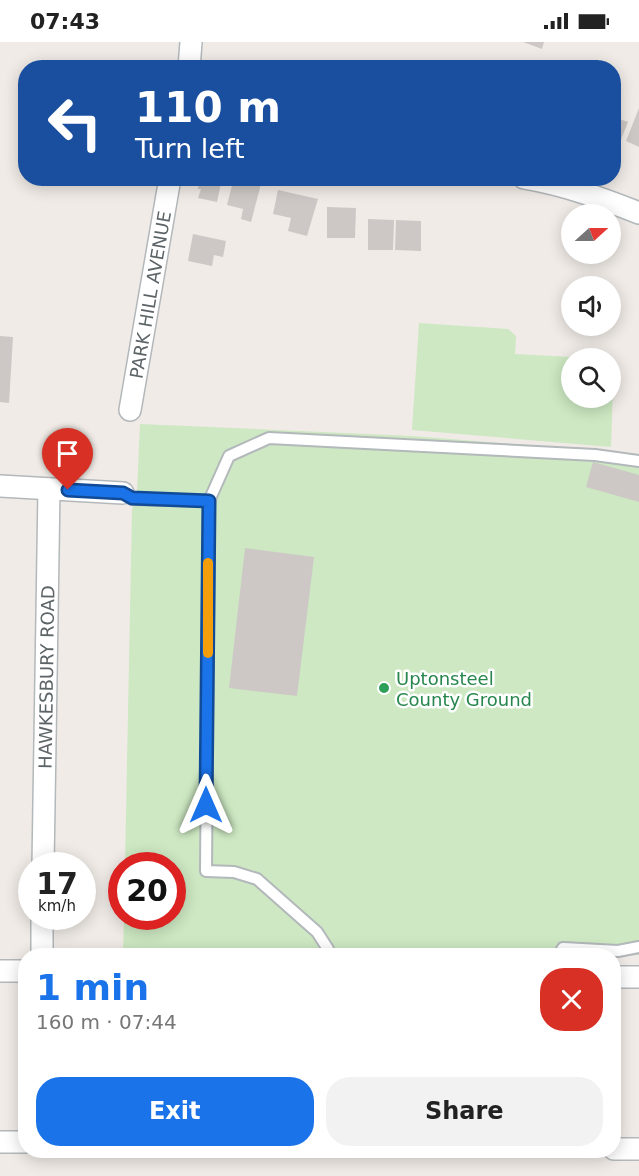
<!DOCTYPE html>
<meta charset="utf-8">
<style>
body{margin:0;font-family:"DejaVu Sans",sans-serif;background:#f2f2f2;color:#222;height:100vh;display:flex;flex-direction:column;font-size:22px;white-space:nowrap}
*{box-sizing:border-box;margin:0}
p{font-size:20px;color:#767676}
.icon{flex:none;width:33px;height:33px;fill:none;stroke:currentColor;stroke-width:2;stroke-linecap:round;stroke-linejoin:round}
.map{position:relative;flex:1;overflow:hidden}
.drawer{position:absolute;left:18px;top:906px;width:603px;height:210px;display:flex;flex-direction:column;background:#fff;border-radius:24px;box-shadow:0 3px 15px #0003}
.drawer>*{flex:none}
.guide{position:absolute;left:18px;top:18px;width:603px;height:126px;border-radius:24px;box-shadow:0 3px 15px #0003;background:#1a4fa0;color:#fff;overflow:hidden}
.needle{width:39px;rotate:69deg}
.tools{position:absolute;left:561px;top:162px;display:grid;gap:12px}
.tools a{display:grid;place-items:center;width:60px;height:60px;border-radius:50%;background:#fff;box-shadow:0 3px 15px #0003;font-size:30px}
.speed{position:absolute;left:18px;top:810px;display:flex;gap:12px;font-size:30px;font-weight:700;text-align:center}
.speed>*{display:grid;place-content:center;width:78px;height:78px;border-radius:50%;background:#fff;box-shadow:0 3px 15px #0003;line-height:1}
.speed small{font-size:15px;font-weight:400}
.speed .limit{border:9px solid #d22;background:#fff;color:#111}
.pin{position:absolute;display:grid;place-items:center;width:51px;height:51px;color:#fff;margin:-62px -26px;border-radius:50% 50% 50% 0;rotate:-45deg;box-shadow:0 0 6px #0007}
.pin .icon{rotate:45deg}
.me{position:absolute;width:66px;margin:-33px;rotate:0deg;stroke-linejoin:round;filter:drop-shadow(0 0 4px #0008)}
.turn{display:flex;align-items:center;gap:21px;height:126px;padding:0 18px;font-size:27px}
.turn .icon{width:78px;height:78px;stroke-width:2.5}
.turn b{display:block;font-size:42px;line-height:51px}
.round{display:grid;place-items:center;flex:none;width:63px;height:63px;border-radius:24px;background:#f2f2f2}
.head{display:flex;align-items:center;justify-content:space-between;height:102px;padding:0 18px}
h1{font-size:36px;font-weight:800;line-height:45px;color:#1a73e8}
.primary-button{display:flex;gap:12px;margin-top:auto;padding:12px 18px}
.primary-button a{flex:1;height:69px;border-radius:24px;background:#1a73e8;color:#fff;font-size:24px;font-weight:800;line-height:69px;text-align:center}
.primary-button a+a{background:#f2f2f2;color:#222}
.status{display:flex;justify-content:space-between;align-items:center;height:42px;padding:0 30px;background:#fff;direction:ltr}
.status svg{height:16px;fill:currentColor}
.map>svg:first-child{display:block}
</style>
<div class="status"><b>07:43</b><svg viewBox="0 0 49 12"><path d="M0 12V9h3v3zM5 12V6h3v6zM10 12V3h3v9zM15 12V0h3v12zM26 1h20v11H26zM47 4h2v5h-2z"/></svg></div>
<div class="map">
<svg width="639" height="1134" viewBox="0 0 639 1134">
<rect width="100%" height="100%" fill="#f0ebe6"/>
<g fill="#cde8c2">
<path d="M 419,281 L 508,287 L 516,294 L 515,312 L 591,316 L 572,316 L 572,356 L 610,356 L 611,318 L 614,318 L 611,405 L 412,388 Z"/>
<path d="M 140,382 L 412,394 L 639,412 L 639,913 L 123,911 L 124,875 L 172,874 L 172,824 L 125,823 L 132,468 L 137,451 Z"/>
</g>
<g fill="#cdc8c5">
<path d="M 523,0 L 544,0 L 542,7 Z"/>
<path d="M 639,66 L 639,105 L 626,99 Z"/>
<path d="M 614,75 L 628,80 L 616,110 L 614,109 Z"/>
<path d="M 200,136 L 222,136 L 217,160 L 198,156 L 201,147 L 198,147 Z"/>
<path d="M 234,136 L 261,142 L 251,180 L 241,177 L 243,167 L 227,163 Z"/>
<path d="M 278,148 L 318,157 L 307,194 L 288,189 L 291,176 L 273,172 Z"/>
<path d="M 327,165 L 356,166 L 355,196 L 327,196 Z"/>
<path d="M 368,177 L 394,178 L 393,208 L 368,208 Z"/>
<path d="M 396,178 L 421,179 L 421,209 L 395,208 Z"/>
<path d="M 193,192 L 226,199 L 223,215 L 214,213 L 212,224 L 188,219 Z"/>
<path d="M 0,294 L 13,295 L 9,361 L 0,360 Z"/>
<path d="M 593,420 L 639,433 L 639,460 L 586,445 Z"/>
<path d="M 245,506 L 314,515 L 297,654 L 229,646 Z"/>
</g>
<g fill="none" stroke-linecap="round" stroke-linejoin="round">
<g stroke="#b3b8bb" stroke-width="14">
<g id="service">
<path d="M 123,451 L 132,457 L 209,459 L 206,829 L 234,830 L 257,837 L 317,890 L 328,907 L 328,914"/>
<path d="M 209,459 L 229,414 L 269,396 L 595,413 L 639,419"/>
<path d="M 558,914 L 563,906 L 618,909 L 639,905"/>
</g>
</g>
<g stroke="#b3b8bb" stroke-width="24">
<g id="minor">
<path d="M 189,26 L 191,0"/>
<path d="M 524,136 C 565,143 601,156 639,171"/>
<path id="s1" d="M 130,368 L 170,136"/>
<path d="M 0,444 L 123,451"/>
<path id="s2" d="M 43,824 L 49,447"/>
<path d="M 42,914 L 42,874"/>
<path d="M 0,929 L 26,929"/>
<path d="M 614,935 L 639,935"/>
<path d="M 0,1100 L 26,1100"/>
<path d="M 614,1107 L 639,1107"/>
</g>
</g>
<use href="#service" stroke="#fff" stroke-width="10"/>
<use href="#minor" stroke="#fff" stroke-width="21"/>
</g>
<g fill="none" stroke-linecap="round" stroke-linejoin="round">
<g stroke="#114b97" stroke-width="15">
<path id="route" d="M 68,448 L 123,451 L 132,456 L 209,459 L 206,763"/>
</g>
<use href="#route" stroke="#1a73e8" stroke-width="10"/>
<path stroke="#f59e0b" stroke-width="10" d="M 208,611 L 208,521"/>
</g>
<circle fill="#2e9e5b" stroke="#fff" stroke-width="2" cx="384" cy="646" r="6"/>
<g text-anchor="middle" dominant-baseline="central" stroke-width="5" stroke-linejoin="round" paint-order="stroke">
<g font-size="18" fill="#5d6467" stroke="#fff">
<text stroke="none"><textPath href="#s1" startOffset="117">PARK HILL AVENUE</textPath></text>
<text stroke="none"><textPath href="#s2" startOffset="189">HAWKESBURY ROAD</textPath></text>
</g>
<g font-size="18" fill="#27864d" stroke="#fff" text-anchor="start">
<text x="396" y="636">Uptonsteel<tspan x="396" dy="21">County Ground</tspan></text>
</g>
</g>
</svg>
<div class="tools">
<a><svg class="needle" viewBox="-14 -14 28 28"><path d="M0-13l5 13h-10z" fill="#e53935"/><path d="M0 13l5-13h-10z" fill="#767676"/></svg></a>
<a><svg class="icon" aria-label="sound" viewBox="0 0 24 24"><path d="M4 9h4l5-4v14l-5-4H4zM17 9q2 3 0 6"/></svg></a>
<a><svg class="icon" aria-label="search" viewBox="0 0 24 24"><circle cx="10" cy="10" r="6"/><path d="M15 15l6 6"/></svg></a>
</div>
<div class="speed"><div>17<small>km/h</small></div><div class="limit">20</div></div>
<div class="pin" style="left:68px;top:448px;background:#d93025"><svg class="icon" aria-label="arrive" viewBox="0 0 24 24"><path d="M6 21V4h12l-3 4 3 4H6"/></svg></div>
<svg class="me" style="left:206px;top:763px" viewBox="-20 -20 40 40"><path d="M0-17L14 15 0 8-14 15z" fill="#1a73e8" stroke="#fff" stroke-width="4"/></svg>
<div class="guide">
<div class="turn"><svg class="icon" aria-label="left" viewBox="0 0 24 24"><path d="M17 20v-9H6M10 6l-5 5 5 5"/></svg><div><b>110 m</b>Turn left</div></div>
</div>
<section class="drawer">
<div class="head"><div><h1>1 min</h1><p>160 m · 07:44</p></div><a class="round" style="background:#d93025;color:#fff"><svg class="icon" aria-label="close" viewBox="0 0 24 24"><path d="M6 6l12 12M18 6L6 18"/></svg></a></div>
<div class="primary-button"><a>Exit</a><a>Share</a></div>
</section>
</div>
